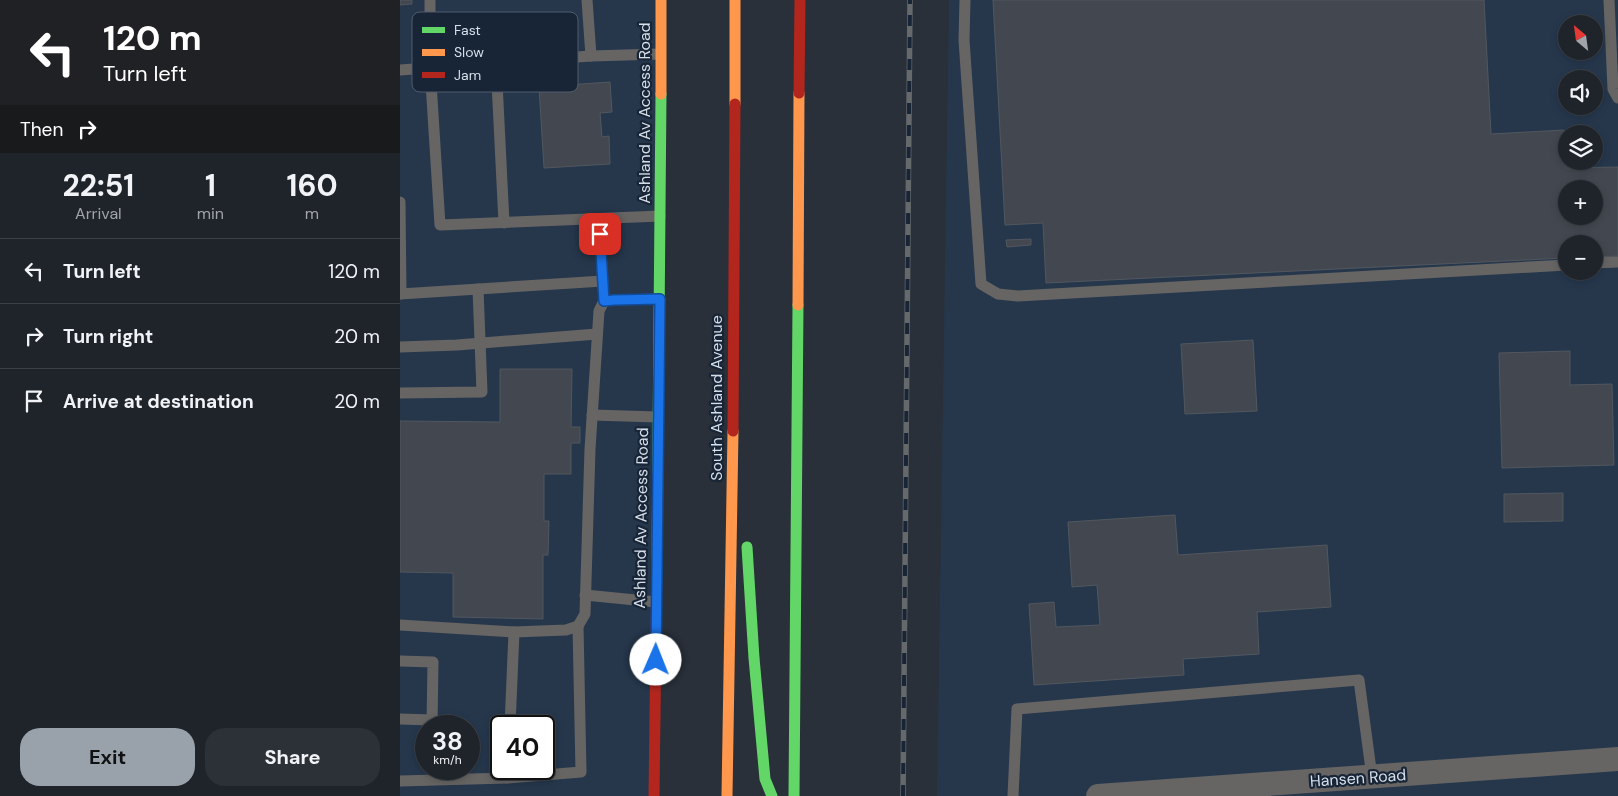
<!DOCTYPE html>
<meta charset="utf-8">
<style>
body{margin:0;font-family:"DM Sans",sans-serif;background:#2c3037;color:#f1f3f6;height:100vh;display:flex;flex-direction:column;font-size:19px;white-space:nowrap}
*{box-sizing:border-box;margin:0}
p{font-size:16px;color:#a1a4a9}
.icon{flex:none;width:28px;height:28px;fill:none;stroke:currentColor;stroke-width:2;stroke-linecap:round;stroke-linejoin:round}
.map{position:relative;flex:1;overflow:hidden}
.sheet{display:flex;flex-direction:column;background:#1f242b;width:400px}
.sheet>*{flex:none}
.top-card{background:#202124;color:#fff;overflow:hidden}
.needle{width:32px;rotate:331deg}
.controls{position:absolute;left:1158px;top:15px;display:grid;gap:10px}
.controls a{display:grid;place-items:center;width:45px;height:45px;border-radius:50%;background:#1f242b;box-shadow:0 2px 8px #0003,0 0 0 1px #3c4147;font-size:25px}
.speed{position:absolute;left:15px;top:715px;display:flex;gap:10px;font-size:25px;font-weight:700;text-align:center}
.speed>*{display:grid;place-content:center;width:65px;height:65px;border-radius:50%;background:#1f242b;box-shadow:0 2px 8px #0003,0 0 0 1px #3c4147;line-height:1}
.speed small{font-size:12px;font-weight:400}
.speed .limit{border:2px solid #111;border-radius:8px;background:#fff;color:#111}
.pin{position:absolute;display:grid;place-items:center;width:42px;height:42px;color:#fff;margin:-21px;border-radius:10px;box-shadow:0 2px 8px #0006}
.me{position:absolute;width:55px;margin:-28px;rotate:1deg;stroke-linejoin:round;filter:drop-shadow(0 0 4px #0008)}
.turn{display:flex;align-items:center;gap:18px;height:105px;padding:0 20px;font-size:22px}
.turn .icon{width:65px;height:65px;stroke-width:2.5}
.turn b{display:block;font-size:35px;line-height:42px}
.then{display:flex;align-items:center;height:48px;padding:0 20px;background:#0003;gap:10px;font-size:19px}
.eta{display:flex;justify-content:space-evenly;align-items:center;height:85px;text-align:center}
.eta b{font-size:30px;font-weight:700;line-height:35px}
.cta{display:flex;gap:10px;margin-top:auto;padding:10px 20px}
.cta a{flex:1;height:58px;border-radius:20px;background:#99a1ab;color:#111;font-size:20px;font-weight:700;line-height:58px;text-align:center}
.cta a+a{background:#2c3037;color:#f1f3f6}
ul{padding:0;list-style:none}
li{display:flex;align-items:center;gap:15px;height:65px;padding:0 20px;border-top:1px solid #3c4147}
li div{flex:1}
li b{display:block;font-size:19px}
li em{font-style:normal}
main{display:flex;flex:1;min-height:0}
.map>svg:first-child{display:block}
</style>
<main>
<section class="sheet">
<div class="top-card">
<div class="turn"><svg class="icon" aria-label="left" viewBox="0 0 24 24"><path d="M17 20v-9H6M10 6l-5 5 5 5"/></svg><div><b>120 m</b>Turn left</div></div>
<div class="then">Then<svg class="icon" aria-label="right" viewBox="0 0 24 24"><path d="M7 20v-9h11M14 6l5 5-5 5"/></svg></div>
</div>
<div class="eta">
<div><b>22:51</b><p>Arrival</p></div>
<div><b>1</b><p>min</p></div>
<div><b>160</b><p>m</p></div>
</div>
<ul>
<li><svg class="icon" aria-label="left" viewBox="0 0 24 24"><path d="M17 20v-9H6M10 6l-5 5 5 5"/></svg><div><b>Turn left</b></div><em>120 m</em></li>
<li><svg class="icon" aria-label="right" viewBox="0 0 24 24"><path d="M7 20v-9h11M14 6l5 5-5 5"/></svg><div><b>Turn right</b></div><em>20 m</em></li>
<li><svg class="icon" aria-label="arrive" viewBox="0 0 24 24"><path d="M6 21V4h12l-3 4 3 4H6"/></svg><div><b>Arrive at destination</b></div><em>20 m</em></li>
</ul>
<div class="cta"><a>Exit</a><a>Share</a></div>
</section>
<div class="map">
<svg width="1218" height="796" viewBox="0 0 1218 796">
<rect width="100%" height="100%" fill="#293039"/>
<g fill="#26374c" fill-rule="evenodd">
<path d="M 0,0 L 261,0 L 254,796 L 0,796 ZM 26,726 L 69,726 L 69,769 L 26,769 ZM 101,726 L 144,726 L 144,769 L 101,769 Z"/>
<path d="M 549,0 L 1218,0 L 1218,796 L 537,796 ZM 1166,24 L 1194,24 L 1194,51 L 1166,51 ZM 1166,79 L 1194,79 L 1194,106 L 1166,106 ZM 1166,134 L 1194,134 L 1194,161 L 1166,161 ZM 1166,189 L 1194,189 L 1194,216 L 1166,216 ZM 1166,244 L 1194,244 L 1194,271 L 1166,271 Z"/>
</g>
<g fill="#434850" stroke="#51575f" fill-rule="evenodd">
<path d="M 0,0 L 12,0 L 12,4 L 0,5 Z"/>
<path d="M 593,0 L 1084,0 L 1091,134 L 1164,130 L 1166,168 L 1218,167 L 1218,256 L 1194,257 L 1194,244 L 1166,244 L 1166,258 L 646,283 L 643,223 L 605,225 ZM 1166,189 L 1194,189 L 1194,216 L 1166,216 Z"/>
<path d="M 210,82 L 212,112 L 200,113 L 202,137 L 209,136 L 210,164 L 144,168 L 139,87 Z"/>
<path d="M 631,239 L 631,245 L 607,247 L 606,240 Z"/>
<path d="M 853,340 L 857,411 L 785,414 L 781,344 Z"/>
<path d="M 1170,351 L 1170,385 L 1212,384 L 1214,465 L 1102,468 L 1099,353 Z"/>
<path d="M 100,369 L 172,369 L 171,427 L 180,427 L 180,443 L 171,443 L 171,474 L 144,474 L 144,521 L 149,521 L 148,555 L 143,555 L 143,619 L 53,617 L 53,573 L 0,572 L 0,421 L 100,422 Z"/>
<path d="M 1163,493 L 1163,521 L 1104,522 L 1104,494 Z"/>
<path d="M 775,515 L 778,555 L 927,545 L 931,607 L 857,612 L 859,654 L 783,659 L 784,675 L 634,685 L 629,604 L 654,602 L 656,627 L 700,625 L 697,585 L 672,587 L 668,522 Z"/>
</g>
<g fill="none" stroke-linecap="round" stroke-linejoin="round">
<g stroke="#676564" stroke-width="11">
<path d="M 30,0 L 30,67 L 40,225 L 260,216"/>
<path d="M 187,0 L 191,56"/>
<path d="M 565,0 L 564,40 L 581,284 L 598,294 L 618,296 L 1166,265"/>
<path d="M 1209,0 L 1213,89 L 1218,98"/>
<path d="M 96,62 L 104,223"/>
<path d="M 0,70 L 191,56 L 260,54"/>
<path d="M 0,202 L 1,294"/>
<path d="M 199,219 L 204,301"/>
<path d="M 1194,263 L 1218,262"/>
<path d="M 0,294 L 203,281"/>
<path d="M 0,347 L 57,345 L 197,334"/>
<path d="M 0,393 L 82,392 L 78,289"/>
<path d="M 192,415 L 258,417"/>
<path d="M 185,595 L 256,602"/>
<path d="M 0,625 L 114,632 L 166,630 L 178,626 L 185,614 L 190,449 L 199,311 L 204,301 L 214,300 L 260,299"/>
<path d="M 0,661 L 33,662 L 32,726"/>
<path d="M 0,719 L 32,720"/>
<path d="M 110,726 L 114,632"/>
<path d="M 107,778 L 181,772 L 178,626"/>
<path d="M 0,781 L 107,778 L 107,769"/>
<path d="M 613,796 L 617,709 L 959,680 L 972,777"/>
</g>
<path stroke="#676564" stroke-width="24" d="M 698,796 L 1218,759"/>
<g stroke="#63d668" stroke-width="11">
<path d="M 347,547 L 354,658 L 365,779 L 372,796"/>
<path d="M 257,556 L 261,94"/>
<path d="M 394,796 L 398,305"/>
</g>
<g stroke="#ff974d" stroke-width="11">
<path d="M 261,94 L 261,0"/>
<path d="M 335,104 L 335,0"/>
<path d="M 398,305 L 399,93"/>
<path d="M 327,796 L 333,431"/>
</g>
<g stroke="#b3261e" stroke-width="11">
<path d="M 399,93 L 400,0"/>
<path d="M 333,431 L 335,104"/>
<path d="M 254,796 L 257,556"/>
</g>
<g stroke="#66696c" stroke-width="5.5">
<path id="rail" d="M 503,796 L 510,0"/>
</g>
<use href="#rail" stroke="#182536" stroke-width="4" stroke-dasharray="11" stroke-linecap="butt"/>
</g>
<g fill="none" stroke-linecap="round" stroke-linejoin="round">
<g stroke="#114b97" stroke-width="12">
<path id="route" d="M 200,234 L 204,301 L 214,300 L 260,299 L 256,660"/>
</g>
<use href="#route" stroke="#1a73e8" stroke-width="9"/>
</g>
<g text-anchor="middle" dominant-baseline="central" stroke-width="4.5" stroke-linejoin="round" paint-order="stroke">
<g font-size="16" fill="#d5dee9" stroke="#182536">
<text transform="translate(244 113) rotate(-90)">Ashland Av Access Road</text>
<text transform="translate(316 398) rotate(-90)">South Ashland Avenue</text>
<text transform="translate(241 518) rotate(-89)">Ashland Av Access Road</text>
<text transform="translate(958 778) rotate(-4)">Hansen Road</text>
</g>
</g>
<rect x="12" y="12" width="166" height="80" rx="8" fill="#182536" stroke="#515c6c" stroke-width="1"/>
<rect x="22" y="27" width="23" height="6" fill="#63d668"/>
<rect x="22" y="49" width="23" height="7" fill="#ff974d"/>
<rect x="22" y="72" width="23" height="6" fill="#b3261e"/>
<g font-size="14" fill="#d5dee9">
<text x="54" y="35">Fast</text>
<text x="54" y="57">Slow</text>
<text x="54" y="80">Jam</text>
</g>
</svg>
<div class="controls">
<a><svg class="needle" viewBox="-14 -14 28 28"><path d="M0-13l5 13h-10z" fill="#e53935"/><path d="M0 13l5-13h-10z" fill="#a1a4a9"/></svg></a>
<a><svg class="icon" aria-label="sound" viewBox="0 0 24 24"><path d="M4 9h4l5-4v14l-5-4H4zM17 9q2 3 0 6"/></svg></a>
<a><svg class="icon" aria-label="layers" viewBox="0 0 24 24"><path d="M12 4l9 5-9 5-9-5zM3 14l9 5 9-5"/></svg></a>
<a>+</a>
<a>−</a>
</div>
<div class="speed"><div>38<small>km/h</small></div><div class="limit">40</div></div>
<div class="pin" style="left:200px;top:234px;background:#d93025"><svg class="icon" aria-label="arrive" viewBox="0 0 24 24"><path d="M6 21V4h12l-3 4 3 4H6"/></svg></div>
<svg class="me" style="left:256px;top:660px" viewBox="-20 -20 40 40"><circle r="19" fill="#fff"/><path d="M0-13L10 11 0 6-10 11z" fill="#1a73e8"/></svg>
</div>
</main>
